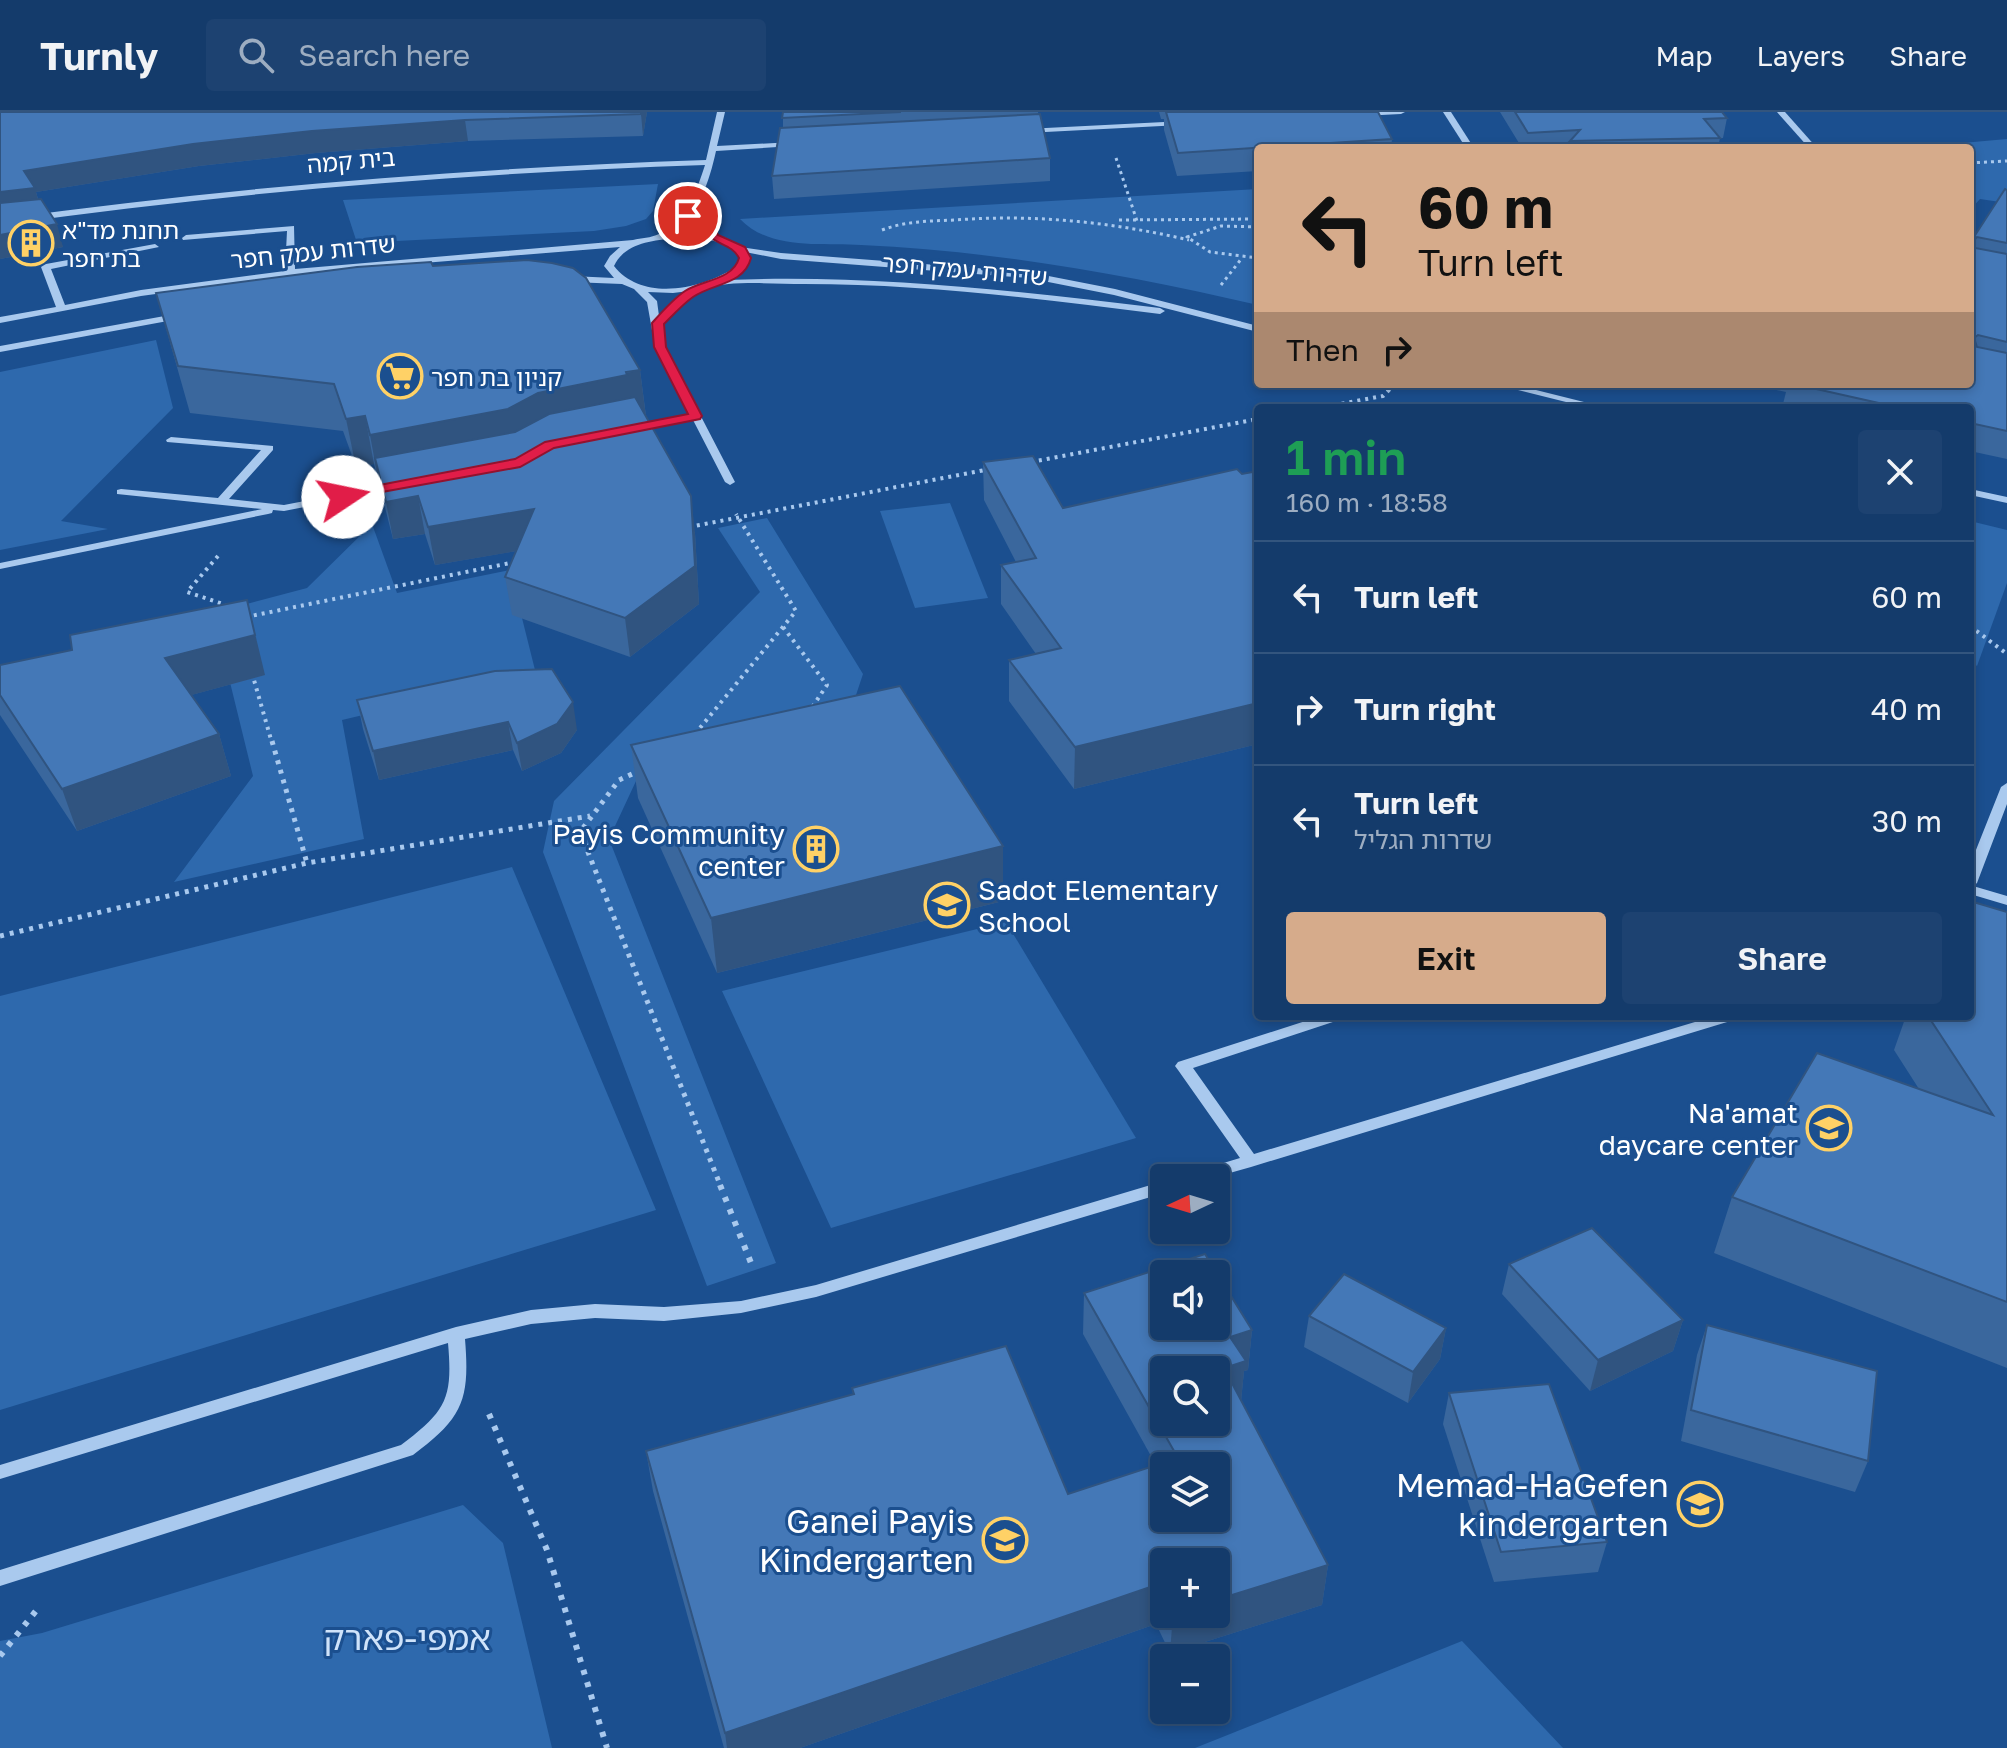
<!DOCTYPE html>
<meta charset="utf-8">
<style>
body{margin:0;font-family:"Golos Text","Noto Sans Hebrew",sans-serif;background:#1d4271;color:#f1f3f6;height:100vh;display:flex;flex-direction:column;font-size:30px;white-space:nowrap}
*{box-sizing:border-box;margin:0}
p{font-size:26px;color:#9dadc1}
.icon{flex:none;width:44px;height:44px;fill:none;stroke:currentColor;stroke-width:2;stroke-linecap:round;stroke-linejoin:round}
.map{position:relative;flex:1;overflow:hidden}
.sheet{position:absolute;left:1254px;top:292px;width:720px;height:616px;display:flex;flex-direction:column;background:#143b6b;border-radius:8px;box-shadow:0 4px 12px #0003,0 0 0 2px #33557e}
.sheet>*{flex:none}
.banner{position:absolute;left:1254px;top:32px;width:720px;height:244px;border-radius:8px;box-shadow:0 4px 12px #0003,0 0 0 2px #33557e;background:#d6ab8b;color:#111;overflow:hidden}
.needle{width:52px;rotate:266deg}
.controls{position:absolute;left:1150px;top:1052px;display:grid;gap:16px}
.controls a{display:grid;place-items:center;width:80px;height:80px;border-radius:8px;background:#143b6b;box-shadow:0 4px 12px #0003,0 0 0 2px #33557e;font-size:40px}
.pin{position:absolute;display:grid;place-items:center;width:68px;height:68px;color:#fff;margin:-34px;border:4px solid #fff;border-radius:50%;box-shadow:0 2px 8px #0007}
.me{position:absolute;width:88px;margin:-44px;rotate:79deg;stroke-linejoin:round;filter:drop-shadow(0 0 6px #0008)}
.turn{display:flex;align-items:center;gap:28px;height:168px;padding:0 32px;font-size:36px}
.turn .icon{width:104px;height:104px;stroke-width:2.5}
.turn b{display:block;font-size:56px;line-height:68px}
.then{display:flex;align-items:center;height:76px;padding:0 32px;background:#0003;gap:16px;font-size:30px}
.round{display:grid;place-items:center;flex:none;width:84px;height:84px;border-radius:8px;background:#1d4271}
.overview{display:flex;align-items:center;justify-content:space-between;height:136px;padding:0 32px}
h1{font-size:48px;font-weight:600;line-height:60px;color:#1e9e55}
.cta{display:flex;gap:16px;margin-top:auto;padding:16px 32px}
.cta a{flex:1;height:92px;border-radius:8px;background:#d6ab8b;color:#111;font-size:32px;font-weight:600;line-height:92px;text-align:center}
.cta a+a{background:#1d4271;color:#f1f3f6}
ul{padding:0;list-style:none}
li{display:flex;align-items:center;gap:24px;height:112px;padding:0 32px;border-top:2px solid #33557e}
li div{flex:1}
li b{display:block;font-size:30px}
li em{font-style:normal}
header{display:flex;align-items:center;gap:48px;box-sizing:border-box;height:112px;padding:0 40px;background:#143b6b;border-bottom:2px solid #33557e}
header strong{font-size:38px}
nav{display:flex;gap:44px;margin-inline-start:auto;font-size:28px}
.search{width:560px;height:72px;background:#1d4271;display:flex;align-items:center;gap:20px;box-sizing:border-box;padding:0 28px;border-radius:8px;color:#9dadc1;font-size:30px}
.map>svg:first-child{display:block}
</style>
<header>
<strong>Turnly</strong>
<div class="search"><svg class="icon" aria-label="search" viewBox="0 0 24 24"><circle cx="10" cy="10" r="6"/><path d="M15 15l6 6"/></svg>Search here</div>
<nav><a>Map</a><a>Layers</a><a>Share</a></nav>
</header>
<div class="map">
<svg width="2007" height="1636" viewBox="0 0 2007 1636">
<rect width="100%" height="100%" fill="#1b4f8f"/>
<g fill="#2e69ad">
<path d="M 2007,27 L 2007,91 L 1980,87 L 1970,98 L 1970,36 L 1906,36 Z"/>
<path d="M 658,72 L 653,99 L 646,107 L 626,114 L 594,119 L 357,131 L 343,88 Z"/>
<path d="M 1258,77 L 1258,193 C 1127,163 996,139 861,133 C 822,131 769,138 740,107 Z"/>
<path d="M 156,228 L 173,296 L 61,409 L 108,417 L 0,438 L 0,260 Z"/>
<path d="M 950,391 L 988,486 L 915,496 L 880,399 Z"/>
<path d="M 767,406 L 863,562 L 845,616 L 636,669 L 609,727 L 776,1151 L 707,1174 L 543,740 L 554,689 L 760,480 L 718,416 Z"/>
<path d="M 1970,409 L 2007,418 L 2007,471 L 1977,554 L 1970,548 Z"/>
<path d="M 372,412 L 397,481 L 510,458 L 536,562 L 342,608 L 364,727 L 174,770 L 253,664 L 213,501 L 307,476 Z"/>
<path d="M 512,755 L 656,1098 L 0,1298 L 0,884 Z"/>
<path d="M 1006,810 L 1136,1026 L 831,1116 L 722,879 Z"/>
<path d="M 463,1393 L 503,1431 L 552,1636 L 0,1636 L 0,1529 L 42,1521 Z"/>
<path d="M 1462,1529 L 1563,1636 L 1195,1636 Z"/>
</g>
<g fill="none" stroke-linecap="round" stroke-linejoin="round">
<g stroke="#a9c9ee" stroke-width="3" stroke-dasharray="3 4" stroke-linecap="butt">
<path d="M 1116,46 L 1137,109"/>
<path d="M 1970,51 L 2007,49"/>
<path d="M 1119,108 L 1258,107"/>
<path d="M 1258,115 L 1221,114 L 1187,125 L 1210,140 L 1258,146"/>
<path d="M 882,118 C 906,109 930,109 955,108 C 1035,102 1111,110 1189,128"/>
<path d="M 1221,173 L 1242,146"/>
<path d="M 1388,279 L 1395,272"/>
</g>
<g stroke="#a9c9ee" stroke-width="4" stroke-dasharray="3 5" stroke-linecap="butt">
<path d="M 1318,296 L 1383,284 L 1390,277"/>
<path d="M 1031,350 L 1258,307"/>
<path d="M 689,415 L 990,357"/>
<path d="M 218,444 L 187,480 L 232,495"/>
<path d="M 246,505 L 515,450"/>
<path d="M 1970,514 L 2007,542"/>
<path d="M 783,515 L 827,573 L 811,597"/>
<path d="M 252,561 L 272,631"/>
<path d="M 695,622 L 796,499 L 736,402"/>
</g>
<g stroke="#a9c9ee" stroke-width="5" stroke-dasharray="4 6" stroke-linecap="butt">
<path d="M 272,629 L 307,751"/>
<path d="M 641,658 L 619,668 L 580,720 L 721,1075"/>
<path d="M 0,824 L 307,751 L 590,704"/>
</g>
<g stroke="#a9c9ee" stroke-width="6" stroke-dasharray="5 8" stroke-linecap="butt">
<path d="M 720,1073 L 753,1156"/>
<path d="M 489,1302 L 547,1438 L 607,1636"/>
<path d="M 0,1544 L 39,1495"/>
</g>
<g fill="#a9c9ee" fill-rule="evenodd">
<path d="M 717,0 L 725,0 L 717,34 L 793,30 L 797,32 L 793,34 L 716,39 C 709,71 699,100 673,121 L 714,123 L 726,126 L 740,135 L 781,141 L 1028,160 L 1115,177 L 1258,214 L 1258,220 L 1114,183 L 1028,166 L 781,147 L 745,140 L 749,146 L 746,156 L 726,168 C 872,162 1016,179 1160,196 L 1165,199 L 1160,202 C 1042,187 924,172 804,172 C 773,172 730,168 701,177 L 700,180 L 680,193 L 661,213 L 665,235 L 735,370 L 730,373 L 725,370 L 693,308 L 633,320 L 628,317 L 633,314 L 690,302 L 655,235 L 647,190 L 634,177 L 622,172 L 571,170 L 566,167 L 571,164 L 614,166 L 604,154 L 610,144 L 620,135 L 324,159 L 141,184 L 0,211 L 0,205 L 56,195 L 41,155 L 46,152 L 155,132 L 159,135 L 51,157 L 65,193 L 141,178 L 285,159 L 287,119 L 183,128 L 182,126 L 186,123 L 294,114 L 295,157 L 633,128 C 641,126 651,126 659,122 C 685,112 697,78 705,53 C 469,61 234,80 0,113 L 0,107 C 235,75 469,56 706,48 ZM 674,126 C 698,126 725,125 740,146 L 739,153 C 704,177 643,191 614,154 C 625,131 651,129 674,126 ZM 689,179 L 674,189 L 659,204 L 657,189 L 648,180 L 673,181 Z"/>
<path d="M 1360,0 L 1405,0 L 1401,2 L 1361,4 L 1357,2 Z"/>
<path d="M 1443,0 L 1451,0 L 1474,36 L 1466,36 Z"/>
<path d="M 1777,0 L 1785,0 L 1817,36 L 1809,36 Z"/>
<path d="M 1184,9 L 1184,13 L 1181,13 L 1026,21 L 1022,19 L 1026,17 Z"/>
<path d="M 181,201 L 186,204 L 184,206 L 0,240 L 0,234 Z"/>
<path d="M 1494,272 L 1512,272 L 1608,296 L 1590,296 Z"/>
<path d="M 171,325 L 273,334 L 273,338 L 229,387 L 284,393 L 397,371 L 402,374 L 397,377 L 284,399 L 273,398 L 272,401 L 268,402 L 0,457 L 0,451 L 262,397 L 117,382 L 117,378 L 121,377 L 218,386 L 261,338 L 167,330 L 166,328 Z"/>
<path d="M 1970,377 L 2007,385 L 2007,391 L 1970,383 Z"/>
<path d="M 2007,671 L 2007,692 L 1977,771 L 1973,774 L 2007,784 L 2007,793 L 1970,782 L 1970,753 L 2001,675 Z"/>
<path d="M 1321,904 L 1344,904 L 1342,907 L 1193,956 L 1254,1042 L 1715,904 L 1739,904 L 1737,907 L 1251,1055 L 1212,1066 L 1185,1066 L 1187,1062 L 1240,1046 L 1178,958 L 1175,954 L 1178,950 Z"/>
<path d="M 1164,1069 L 1164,1081 L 816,1185 L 741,1201 L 664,1209 L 595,1206 L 531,1212 L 465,1227 C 470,1288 463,1306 413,1343 L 0,1474 L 0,1458 L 401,1333 C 446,1299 453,1287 448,1231 L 0,1367 L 0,1353 L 456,1215 L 531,1198 L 595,1192 L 664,1195 L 741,1189 L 816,1173 Z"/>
</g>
</g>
<g fill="#3a679d" fill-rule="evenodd">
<path d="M 0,0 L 647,0 L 643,24 L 468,29 L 316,41 L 199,54 L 36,80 L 38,87 L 63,135 L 0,147 Z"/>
<path d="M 783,0 L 1038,0 L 1050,46 L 1050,69 L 774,87 L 772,64 L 783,16 Z"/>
<path d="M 1159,0 L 1378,0 L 1392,27 L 1391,36 L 1258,36 L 1258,59 L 1177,64 L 1164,18 L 1164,7 L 1161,7 Z"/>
<path d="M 1500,0 L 1722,0 L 1727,6 L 1723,26 L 1720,26 L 1718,36 L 1522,36 Z"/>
<path d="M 2007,78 L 2007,347 L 1970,339 L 1970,296 L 1782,296 L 1786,280 L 1749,272 L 1970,272 L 1970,131 Z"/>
<path d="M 433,154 L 640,258 L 646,304 L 695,421 L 699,492 L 630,545 L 512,503 L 505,465 L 516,439 L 435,453 L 425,422 L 393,427 L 374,352 L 356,355 L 343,319 L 190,301 L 156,181 Z"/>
<path d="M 983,350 L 1063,396 L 1258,359 L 1258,632 L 1074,677 L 1009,589 L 1009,548 L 1036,542 L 1001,492 L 1001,453 L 1016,450 L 984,388 Z"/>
<path d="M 0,553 L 265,563 L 191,583 L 219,622 L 231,664 L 77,719 L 0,603 Z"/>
<path d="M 357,588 L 577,618 L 561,641 L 522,659 L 513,638 L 379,668 L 363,617 Z"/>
<path d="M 631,633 L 1003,789 L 717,861 L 638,686 Z"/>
<path d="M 2007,800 L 2007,1256 L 1714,1141 L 1732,1085 L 1919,977 L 1894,938 L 1906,904 L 1970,904 Z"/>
<path d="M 1509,1152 L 1683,1208 L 1673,1239 L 1590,1279 L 1502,1182 Z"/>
<path d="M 1084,1181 L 1252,1218 L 1248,1258 L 1244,1259 L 1241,1289 L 1328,1453 L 1322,1493 L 1170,1541 L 1156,1512 L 800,1636 L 724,1636 L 653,1379 L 646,1339 L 853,1282 L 852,1276 L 1068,1382 L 1156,1353 L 1083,1222 ZM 1164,1450 L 1216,1502 L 1164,1502 Z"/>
<path d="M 1309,1204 L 1446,1216 L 1440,1247 L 1408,1291 L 1304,1235 Z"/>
<path d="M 1707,1213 L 1868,1349 L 1855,1380 L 1681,1329 L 1697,1243 Z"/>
<path d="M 1449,1281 L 1607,1430 L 1598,1460 L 1494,1470 L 1443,1312 Z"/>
</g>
<g fill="#305480">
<path d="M 641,0 L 647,0 L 643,24 L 641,2 Z"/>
<path d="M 465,8 L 468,29 L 316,41 L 199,54 L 36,80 L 41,99 L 0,104 L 0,80 L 24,59 L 193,32 L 312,19 Z"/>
<path d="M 57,112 L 63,135 L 0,147 L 0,123 Z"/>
<path d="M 640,258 L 646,305 L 375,346 L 379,372 L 370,323 L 538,281 Z"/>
<path d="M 365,304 L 374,352 L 356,355 L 346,307 Z"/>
<path d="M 418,384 L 425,422 L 393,427 L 386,390 Z"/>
<path d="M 691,384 L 695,421 L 699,492 L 630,545 L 625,506 Z"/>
<path d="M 534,397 L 540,435 L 435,453 L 428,415 Z"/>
<path d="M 247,488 L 265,563 L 177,587 L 165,546 Z"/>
<path d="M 573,590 L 577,618 L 561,641 L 522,659 L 517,631 Z"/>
<path d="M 1258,591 L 1258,632 L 1074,677 L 1075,635 Z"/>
<path d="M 508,610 L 513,638 L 379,668 L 373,639 Z"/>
<path d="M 219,622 L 231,664 L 77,719 L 62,677 Z"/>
<path d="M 1003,734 L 1003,789 L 717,861 L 711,806 Z"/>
<path d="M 1683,1208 L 1673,1239 L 1590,1279 L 1598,1248 Z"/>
<path d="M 1446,1216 L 1440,1247 L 1408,1291 L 1413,1260 Z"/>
<path d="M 1252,1218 L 1248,1258 L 1244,1259 L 1241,1290 L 1224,1256 L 1230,1225 Z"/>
<path d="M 1328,1453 L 1322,1493 L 1170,1541 L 1173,1502 L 1216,1502 L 1216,1488 Z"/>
<path d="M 1159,1472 L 1156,1512 L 800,1636 L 727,1636 L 725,1621 Z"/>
</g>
<g fill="#4478b7" stroke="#305480" stroke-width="2" fill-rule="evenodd">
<path d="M 0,0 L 641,0 L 641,2 L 465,8 L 312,19 L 193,32 L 24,59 L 35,76 L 0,80 Z"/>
<path d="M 783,0 L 901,0 L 782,6 Z"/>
<path d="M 1166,0 L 1378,0 L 1392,27 L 1178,41 Z"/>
<path d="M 1515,0 L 1722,0 L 1727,6 L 1704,7 L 1720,26 L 1570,29 L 1580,18 L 1528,21 Z"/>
<path d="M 1040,2 L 1050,46 L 772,64 L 780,16 Z"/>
<path d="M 2005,77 L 2007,78 L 2007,131 L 1977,125 L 1974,128 L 1975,136 L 2007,142 L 2007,230 L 1978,223 L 1974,226 L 1977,235 L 2007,241 L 2007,319 L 1970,311 L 1970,296 L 1901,296 L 1794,272 L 1970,272 L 1970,131 Z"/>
<path d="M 41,87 L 57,112 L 0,123 L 0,91 Z"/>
<path d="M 527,148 L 552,151 L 573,156 L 586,166 L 640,258 L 626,260 L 627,263 L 538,281 L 508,297 L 370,323 L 365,304 L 346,307 L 334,272 L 178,254 L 156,181 L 357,155 L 431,150 L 433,154 Z"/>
<path d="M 635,285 L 691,384 L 695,454 L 625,506 L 505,465 L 534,397 L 428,415 L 418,384 L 386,390 L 375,346 L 515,320 L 549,302 Z"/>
<path d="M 1033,344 L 1063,396 L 1237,357 L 1242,362 L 1258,359 L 1258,591 L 1075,635 L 1009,548 L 1061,536 L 1001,453 L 1036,446 L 983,350 Z"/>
<path d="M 247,488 L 255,523 L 165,546 L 219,622 L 62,677 L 0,583 L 0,553 L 72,538 L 70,523 Z"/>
<path d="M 552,557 L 573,590 L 557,612 L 517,631 L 508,610 L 373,639 L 357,588 L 495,559 Z"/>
<path d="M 900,574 L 1003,734 L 711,806 L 631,633 Z"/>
<path d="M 1970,789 L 2007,800 L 2007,1190 L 1732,1085 L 1817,941 L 1993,1003 L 1928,904 L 1970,904 Z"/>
<path d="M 1592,1116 L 1683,1208 L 1598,1248 L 1509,1152 Z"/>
<path d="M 1205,1142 L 1252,1218 L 1230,1225 L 1246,1249 L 1224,1256 L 1328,1453 L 1216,1488 L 1216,1450 L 1164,1450 L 1164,1482 L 1159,1472 L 725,1621 L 646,1339 L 854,1282 L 852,1276 L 1006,1234 L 1068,1382 L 1178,1346 L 1084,1181 ZM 1164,1162 L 1216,1162 L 1216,1214 L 1164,1214 ZM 1164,1258 L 1216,1258 L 1216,1310 L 1164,1310 ZM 1164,1354 L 1216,1354 L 1216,1406 L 1164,1406 Z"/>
<path d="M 1344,1162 L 1446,1216 L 1413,1260 L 1309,1204 Z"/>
<path d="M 1707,1213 L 1877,1259 L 1868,1349 L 1691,1298 Z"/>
<path d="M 1549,1272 L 1607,1430 L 1501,1440 L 1449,1281 Z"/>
</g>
<path fill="#e11d48" stroke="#92132f" stroke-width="2" d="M 693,90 L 701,90 L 718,123 L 745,135 L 751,146 C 744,173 713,171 693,185 C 683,192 673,203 664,212 L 666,235 L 702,304 L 700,307 L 554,336 L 520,355 L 338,388 L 338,382 L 343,380 L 515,347 L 545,330 L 688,302 L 654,235 L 652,211 C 661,201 673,187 685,179 C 702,168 733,168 739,146 C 729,127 708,137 695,103 L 692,106 L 684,106 L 683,104 Z"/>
<defs>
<g id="building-ring" transform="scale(2.3)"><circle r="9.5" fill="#1b4f8f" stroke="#ffd166" stroke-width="1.5"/><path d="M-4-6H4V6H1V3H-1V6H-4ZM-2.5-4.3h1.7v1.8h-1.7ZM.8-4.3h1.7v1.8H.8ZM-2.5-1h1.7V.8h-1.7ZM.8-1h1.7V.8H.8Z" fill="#ffd166"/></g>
<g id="supermarket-ring" transform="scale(2.3)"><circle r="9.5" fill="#1b4f8f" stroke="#ffd166" stroke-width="1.5"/><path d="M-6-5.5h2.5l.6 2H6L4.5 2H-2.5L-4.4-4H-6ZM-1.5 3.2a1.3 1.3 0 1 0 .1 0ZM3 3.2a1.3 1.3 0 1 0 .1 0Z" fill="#ffd166"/></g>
<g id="school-ring" transform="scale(2.3)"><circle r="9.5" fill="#1b4f8f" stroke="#ffd166" stroke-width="1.5"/><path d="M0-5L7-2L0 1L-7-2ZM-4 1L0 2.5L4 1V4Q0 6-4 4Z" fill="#ffd166"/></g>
</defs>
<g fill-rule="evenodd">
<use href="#building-ring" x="31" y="131"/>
<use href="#supermarket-ring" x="400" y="264"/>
<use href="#building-ring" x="816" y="737"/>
<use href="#school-ring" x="947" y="793"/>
<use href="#school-ring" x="1829" y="1016"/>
<use href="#school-ring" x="1700" y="1392"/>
<use href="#school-ring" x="1005" y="1428"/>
</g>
<g text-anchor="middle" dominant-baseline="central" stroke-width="6" stroke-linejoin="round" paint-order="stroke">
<g font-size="24" fill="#fff" stroke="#1b4f8f">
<text transform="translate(351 48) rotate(-5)">בית קמה</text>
<text transform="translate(313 139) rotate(-6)">שדרות עמק חפר</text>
<text transform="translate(965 157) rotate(5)">שדרות עמק חפר</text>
</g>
<g font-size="24" fill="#fff" stroke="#1b4f8f" text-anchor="start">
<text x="62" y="117">תחנת מד"א<tspan x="62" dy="28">בת חפר</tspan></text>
<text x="431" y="264">קניון בת חפר</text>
</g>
<g font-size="28" fill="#fff" stroke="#1b4f8f" text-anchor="end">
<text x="785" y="721">Payis Community<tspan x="785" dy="32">center</tspan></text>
<text x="978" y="777" text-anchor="start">Sadot Elementary<tspan x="978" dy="32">School</tspan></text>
<text x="1798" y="1000">Na'amat<tspan x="1798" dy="32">daycare center</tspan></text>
</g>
<g font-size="34" fill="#fff" stroke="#1b4f8f" text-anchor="end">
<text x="1669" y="1372">Memad-HaGefen<tspan x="1669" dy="39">kindergarten</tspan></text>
<text x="974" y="1408">Ganei Payis<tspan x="974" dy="39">Kindergarten</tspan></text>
</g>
<g font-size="34" fill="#cfe3fa" stroke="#1b4f8f">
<text x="407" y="1525">אמפי-פארק</text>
</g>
</g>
</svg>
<div class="controls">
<a><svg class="needle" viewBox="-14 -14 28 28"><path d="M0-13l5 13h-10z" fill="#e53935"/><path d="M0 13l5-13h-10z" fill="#9dadc1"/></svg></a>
<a><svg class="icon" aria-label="sound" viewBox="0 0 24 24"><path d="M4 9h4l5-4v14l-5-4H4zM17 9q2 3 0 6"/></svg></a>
<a><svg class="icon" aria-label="search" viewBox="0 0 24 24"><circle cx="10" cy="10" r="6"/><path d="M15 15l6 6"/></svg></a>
<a><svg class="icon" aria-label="layers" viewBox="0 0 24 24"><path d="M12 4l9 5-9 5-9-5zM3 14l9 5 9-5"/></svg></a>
<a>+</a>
<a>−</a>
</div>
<div class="pin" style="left:688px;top:104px;background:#d93025"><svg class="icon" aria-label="arrive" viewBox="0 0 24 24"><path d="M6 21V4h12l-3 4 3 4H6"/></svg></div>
<svg class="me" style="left:343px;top:385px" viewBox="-20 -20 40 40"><circle r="19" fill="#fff"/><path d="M0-13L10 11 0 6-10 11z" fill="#e11d48"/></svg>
<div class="banner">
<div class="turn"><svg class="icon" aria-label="left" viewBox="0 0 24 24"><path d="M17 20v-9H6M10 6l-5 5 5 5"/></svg><div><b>60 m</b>Turn left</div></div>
<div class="then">Then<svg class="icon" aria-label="right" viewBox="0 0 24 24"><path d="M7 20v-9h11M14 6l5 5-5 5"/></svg></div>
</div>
<section class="sheet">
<div class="overview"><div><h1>1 min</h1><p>160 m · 18:58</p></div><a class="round"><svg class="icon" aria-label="close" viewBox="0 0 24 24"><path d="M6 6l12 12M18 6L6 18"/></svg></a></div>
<ul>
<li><svg class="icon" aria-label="left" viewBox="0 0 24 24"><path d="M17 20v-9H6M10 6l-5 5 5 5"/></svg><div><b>Turn left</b></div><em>60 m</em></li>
<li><svg class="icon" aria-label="right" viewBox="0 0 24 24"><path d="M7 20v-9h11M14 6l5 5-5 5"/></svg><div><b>Turn right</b></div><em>40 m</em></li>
<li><svg class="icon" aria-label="left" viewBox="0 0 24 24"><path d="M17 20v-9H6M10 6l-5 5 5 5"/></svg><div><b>Turn left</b><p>שדרות הגליל</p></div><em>30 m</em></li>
</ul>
<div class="cta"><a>Exit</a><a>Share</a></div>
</section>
</div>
